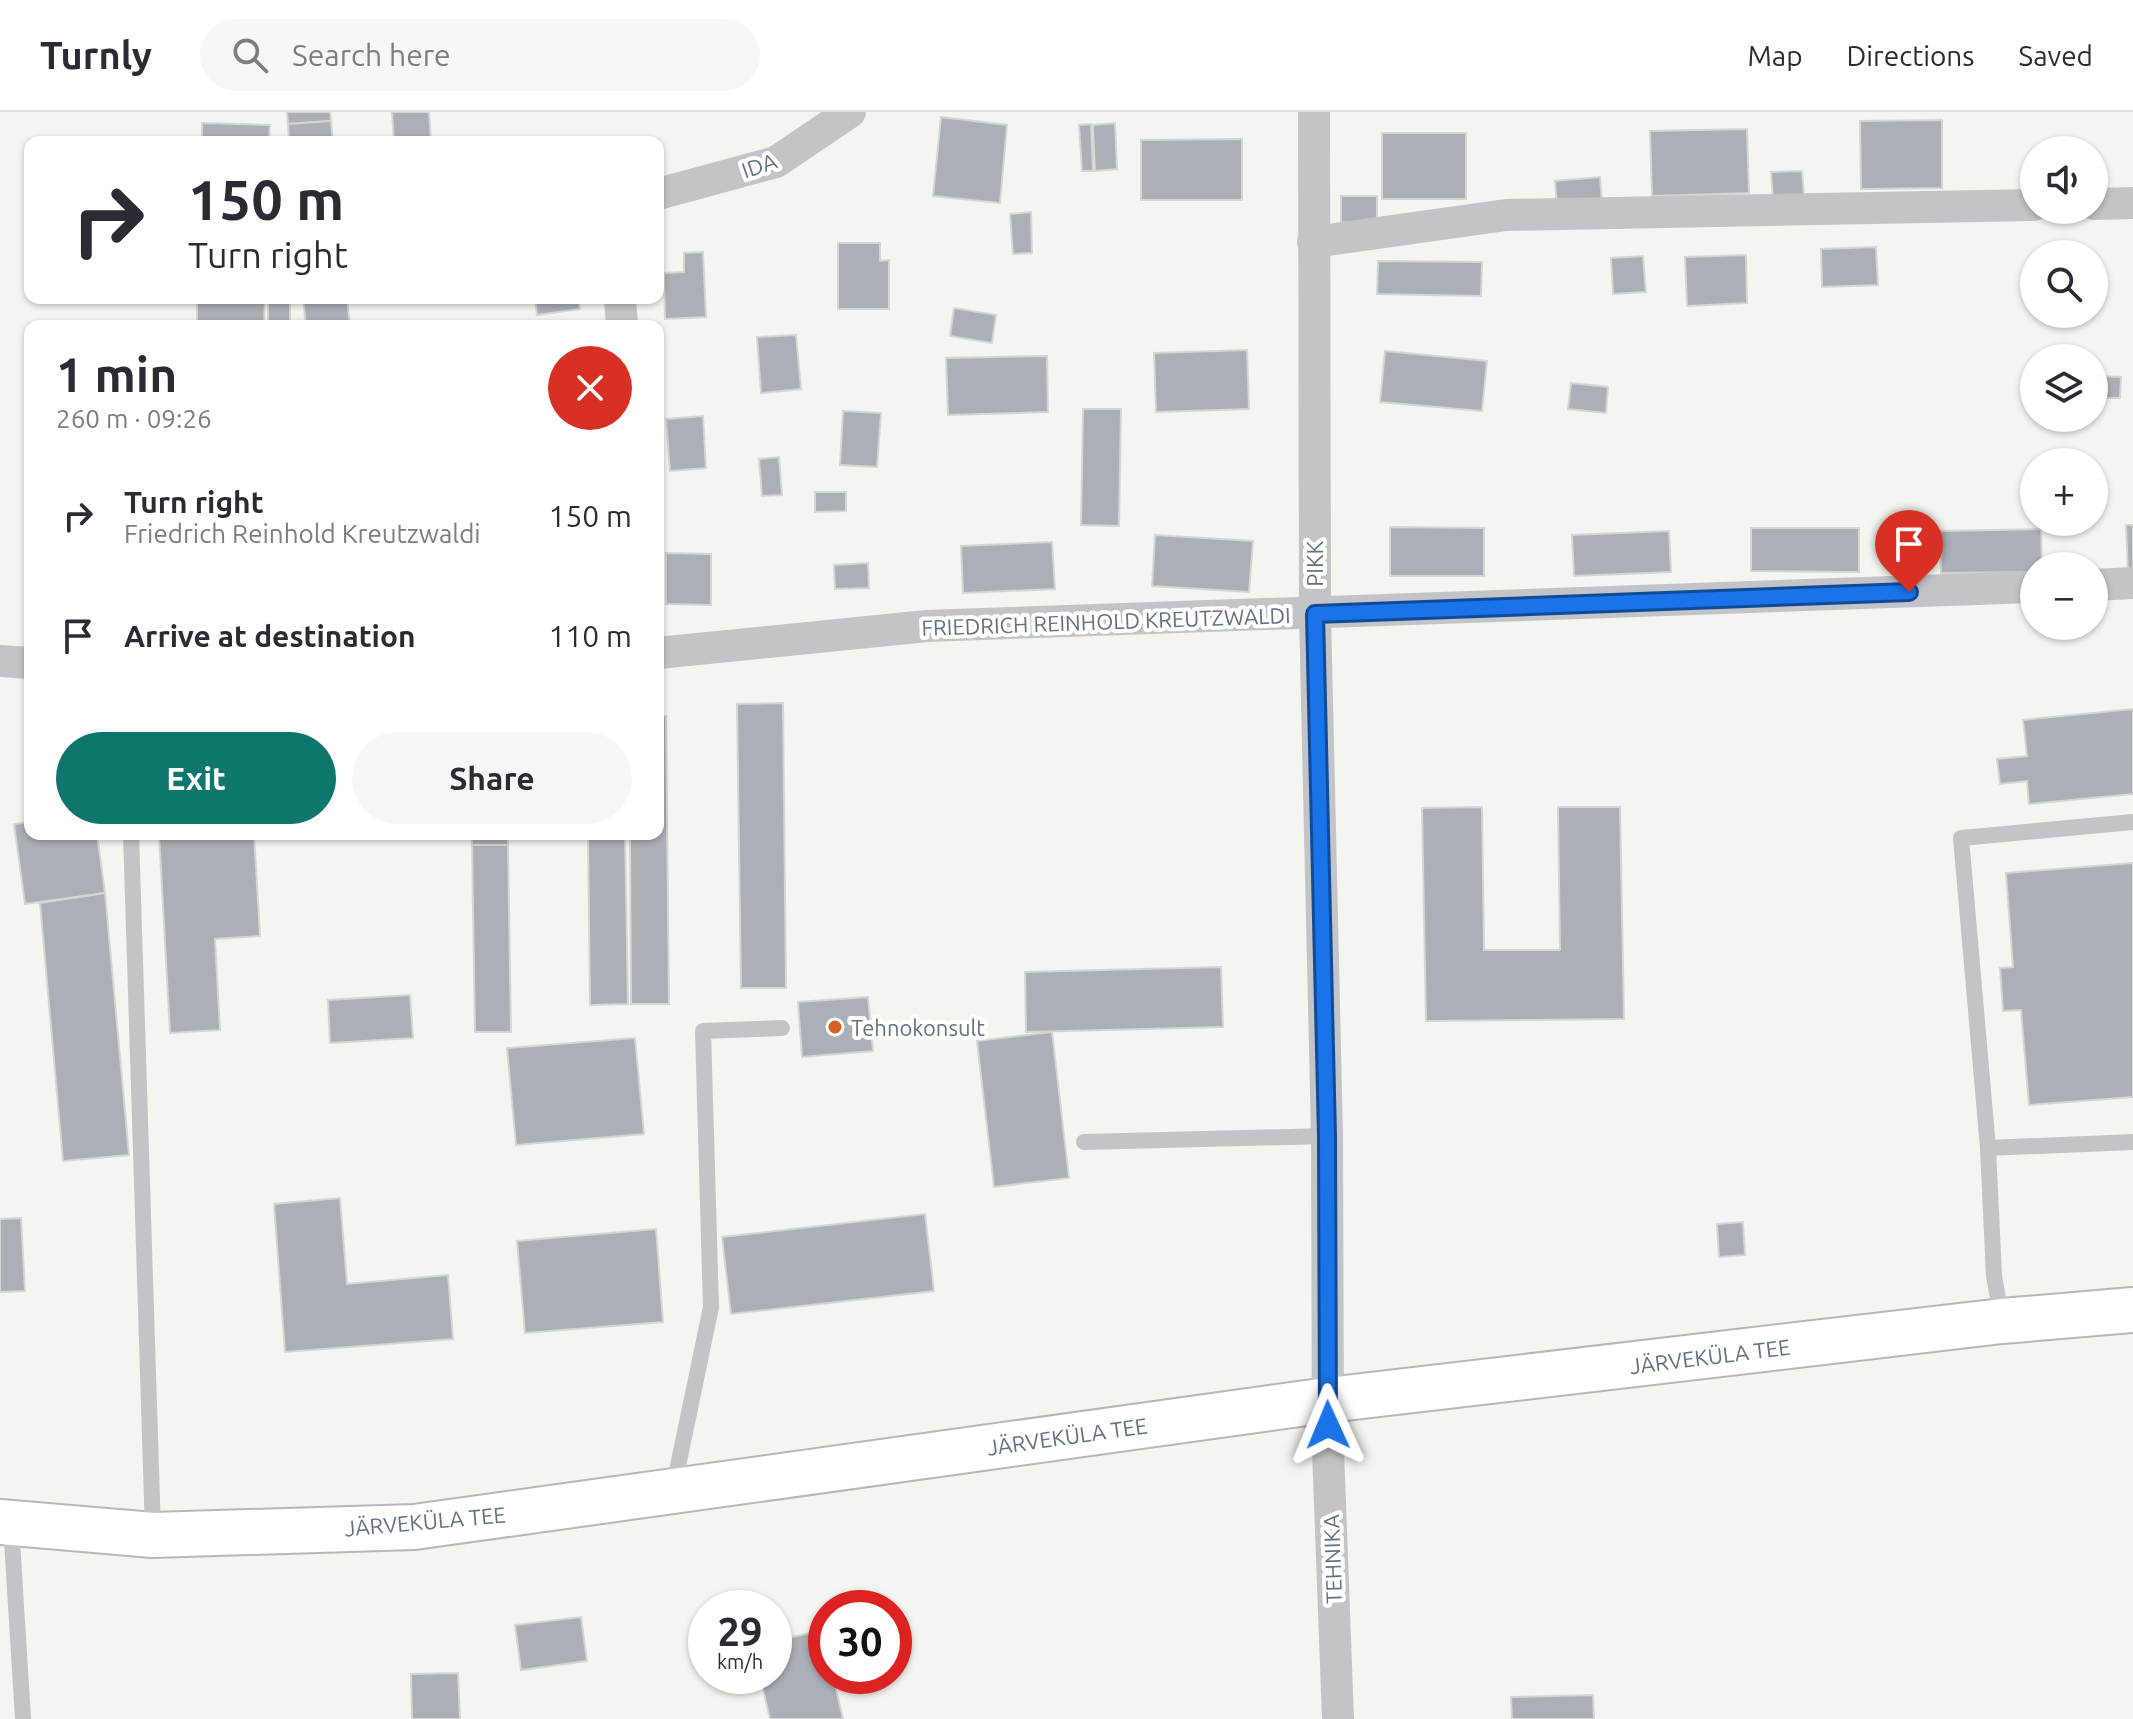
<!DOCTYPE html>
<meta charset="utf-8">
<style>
body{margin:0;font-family:Ubuntu,sans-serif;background:#f7f7f7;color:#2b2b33;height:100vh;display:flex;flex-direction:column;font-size:30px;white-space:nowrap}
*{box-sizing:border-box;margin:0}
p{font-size:26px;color:#7c7c81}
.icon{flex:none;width:44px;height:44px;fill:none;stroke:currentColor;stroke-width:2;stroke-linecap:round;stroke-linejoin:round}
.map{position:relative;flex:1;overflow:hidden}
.details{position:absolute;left:24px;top:208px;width:640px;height:520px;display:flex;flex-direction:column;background:#fff;border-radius:16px;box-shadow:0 2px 6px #0004}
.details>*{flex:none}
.banner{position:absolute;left:24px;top:24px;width:640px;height:168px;border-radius:16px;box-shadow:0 2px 6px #0004;background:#fff;color:#2b2b33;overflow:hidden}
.fabs{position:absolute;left:2020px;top:24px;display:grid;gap:16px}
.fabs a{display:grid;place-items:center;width:88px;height:88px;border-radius:50%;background:#fff;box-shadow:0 2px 6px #0004;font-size:40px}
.speed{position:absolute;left:688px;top:1478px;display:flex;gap:16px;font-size:40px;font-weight:700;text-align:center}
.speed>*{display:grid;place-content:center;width:104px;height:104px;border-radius:50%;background:#fff;box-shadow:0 2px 6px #0004;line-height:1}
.speed small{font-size:20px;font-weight:400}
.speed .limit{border:12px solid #d22;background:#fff;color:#111}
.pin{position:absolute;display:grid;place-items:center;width:68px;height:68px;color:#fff;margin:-82px -34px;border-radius:50% 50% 50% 0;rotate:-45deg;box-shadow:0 0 8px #0007}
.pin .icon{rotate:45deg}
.me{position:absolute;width:88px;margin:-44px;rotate:359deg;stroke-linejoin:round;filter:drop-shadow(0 0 6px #0008)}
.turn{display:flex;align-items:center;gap:28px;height:168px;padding:0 32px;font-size:36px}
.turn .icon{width:104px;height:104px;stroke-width:2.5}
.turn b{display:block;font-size:56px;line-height:68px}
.round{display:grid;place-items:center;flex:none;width:84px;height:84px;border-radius:42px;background:#f7f7f7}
.head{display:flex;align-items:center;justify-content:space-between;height:136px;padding:0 32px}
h1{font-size:48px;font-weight:600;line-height:60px}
.button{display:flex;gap:16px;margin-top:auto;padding:16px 32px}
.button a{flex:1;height:92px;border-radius:48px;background:#0f766e;color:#fff;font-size:32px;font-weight:600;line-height:92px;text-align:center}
.button a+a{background:#f7f7f7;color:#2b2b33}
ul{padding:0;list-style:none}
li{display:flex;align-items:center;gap:24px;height:120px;padding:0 32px}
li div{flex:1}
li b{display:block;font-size:30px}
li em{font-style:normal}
header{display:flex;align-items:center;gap:48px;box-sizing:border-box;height:112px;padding:0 40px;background:#fff;border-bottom:2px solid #e1e1e2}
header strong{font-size:38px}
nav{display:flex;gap:44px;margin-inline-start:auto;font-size:28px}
.search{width:560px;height:72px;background:#f7f7f7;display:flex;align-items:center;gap:20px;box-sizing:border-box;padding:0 28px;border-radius:44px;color:#7c7c81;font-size:30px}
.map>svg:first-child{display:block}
</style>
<header>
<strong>Turnly</strong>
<div class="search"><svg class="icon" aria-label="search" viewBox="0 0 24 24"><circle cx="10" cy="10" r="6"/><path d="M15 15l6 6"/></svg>Search here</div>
<nav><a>Map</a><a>Directions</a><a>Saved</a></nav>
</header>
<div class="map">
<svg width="2133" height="1607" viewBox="0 0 2133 1607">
<rect width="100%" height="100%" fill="#f4f4f0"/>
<g fill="#aab0b6" stroke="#d5d5d3" stroke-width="2">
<path d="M 287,0 L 330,0 L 331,9 L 288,12 Z"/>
<path d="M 392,0 L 429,0 L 431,30 L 394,30 Z"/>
<path d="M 941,5 L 1007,13 L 1000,91 L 933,84 Z"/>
<path d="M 1942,8 L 1942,76 L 1861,77 L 1860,9 Z"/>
<path d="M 331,9 L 333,30 L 289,30 L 288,12 Z"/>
<path d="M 202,11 L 270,13 L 269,30 L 202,30 Z"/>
<path d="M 1115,11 L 1117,57 L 1095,59 L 1093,13 Z"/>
<path d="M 1091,12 L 1093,59 L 1082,59 L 1079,13 Z"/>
<path d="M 1747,17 L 1749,81 L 1652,84 L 1650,19 Z"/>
<rect x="1382" y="21" width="84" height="66"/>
<path d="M 1242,27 L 1242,88 L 1141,88 L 1141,28 Z"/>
<path d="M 1802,59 L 1804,83 L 1773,85 L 1771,60 Z"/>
<path d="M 1600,65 L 1602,91 L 1557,95 L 1555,69 Z"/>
<rect x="1341" y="84" width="36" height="26"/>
<path d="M 1031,100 L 1032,141 L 1013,142 L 1010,102 Z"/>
<path d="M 838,131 L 880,131 L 880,149 L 889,148 L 889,197 L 838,197 Z"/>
<path d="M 1876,135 L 1878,173 L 1822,175 L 1821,137 Z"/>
<path d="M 703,140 L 706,205 L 665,207 L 664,161 L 684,160 L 684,141 Z"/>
<path d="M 1746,143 L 1747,191 L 1687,194 L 1685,145 Z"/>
<path d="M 1643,144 L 1646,180 L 1613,182 L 1611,146 Z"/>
<path d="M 1378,149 L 1482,150 L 1481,184 L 1377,182 Z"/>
<path d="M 197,186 L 265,186 L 264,214 L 197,214 Z"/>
<rect x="268" y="186" width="22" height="28"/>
<path d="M 303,186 L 347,186 L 350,214 L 306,214 Z"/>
<path d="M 535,186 L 578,186 L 580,197 L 537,203 Z"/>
<path d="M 954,196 L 996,203 L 992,231 L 950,224 Z"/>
<path d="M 796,223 L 801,277 L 761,281 L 757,225 Z"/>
<path d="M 1247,238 L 1249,297 L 1156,300 L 1154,241 Z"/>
<path d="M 1385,239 L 1487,249 L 1482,299 L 1380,290 Z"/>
<path d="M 1047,244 L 1048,300 L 948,303 L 946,246 Z"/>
<path d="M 2094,264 L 2121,265 L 2120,286 L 2094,286 Z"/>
<path d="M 1571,271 L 1608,275 L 1606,301 L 1568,297 Z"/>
<path d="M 1083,297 L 1121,297 L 1119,414 L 1081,413 Z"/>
<path d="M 843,299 L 881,301 L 877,355 L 840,353 Z"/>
<path d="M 703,304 L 706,356 L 670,359 L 666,307 Z"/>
<path d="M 779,345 L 782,383 L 762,384 L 759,347 Z"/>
<path d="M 815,380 L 846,380 L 846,399 L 815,400 Z"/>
<path d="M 2126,413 L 2133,413 L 2133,460 L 2128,460 Z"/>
<path d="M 1390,415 L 1484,416 L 1484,464 L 1390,464 Z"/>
<path d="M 1751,416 L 1859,416 L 1859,460 L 1751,459 Z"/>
<path d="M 2041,417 L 2042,454 L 2034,454 L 2034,460 L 1941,461 L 1940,419 Z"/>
<path d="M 1669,419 L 1671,460 L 1574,464 L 1572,423 Z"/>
<path d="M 1155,423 L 1253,429 L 1249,480 L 1152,474 Z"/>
<path d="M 1052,430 L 1055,477 L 963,481 L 961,434 Z"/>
<path d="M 666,441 L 711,442 L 711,493 L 666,492 Z"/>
<path d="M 868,451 L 869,476 L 835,477 L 834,453 Z"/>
<path d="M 783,591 L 786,876 L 741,876 L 737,592 Z"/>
<path d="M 2133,597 L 2133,682 L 2029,692 L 2027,669 L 2000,672 L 1997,647 L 2027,644 L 2023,608 Z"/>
<path d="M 658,604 L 666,604 L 669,892 L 631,892 L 630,722 L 658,722 Z"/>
<path d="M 1482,695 L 1484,838 L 1560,838 L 1558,695 L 1620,695 L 1624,907 L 1426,909 L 1422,696 Z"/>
<path d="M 30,710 L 30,722 L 97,722 L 105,781 L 25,792 L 14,712 Z"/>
<path d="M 159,722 L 254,722 L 260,824 L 215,827 L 220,918 L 170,921 Z"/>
<path d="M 471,722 L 508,722 L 508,733 L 472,733 Z"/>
<path d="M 588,722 L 625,722 L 628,892 L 590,893 Z"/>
<path d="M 472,733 L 508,733 L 511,920 L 475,920 Z"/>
<path d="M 2133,751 L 2133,985 L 2029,993 L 2021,898 L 2003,899 L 2000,856 L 2013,855 L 2006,761 Z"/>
<path d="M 105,781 L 129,1043 L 63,1049 L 40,791 Z"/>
<path d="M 1221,855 L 1223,915 L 1026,920 L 1025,860 Z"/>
<path d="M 410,883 L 413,926 L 330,931 L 328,888 Z"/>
<path d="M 868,885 L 873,939 L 802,945 L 798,890 Z"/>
<path d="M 1052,920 L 1069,1066 L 994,1075 L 977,929 Z"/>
<path d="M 635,926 L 644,1022 L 516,1033 L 507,936 Z"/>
<path d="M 340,1086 L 347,1172 L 448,1163 L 453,1227 L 285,1240 L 274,1092 Z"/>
<path d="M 925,1102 L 934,1179 L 731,1202 L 722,1125 Z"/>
<path d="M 21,1106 L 25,1179 L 0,1180 L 0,1107 Z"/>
<path d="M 1743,1110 L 1745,1143 L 1719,1145 L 1717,1112 Z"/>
<path d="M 656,1117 L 663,1210 L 525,1221 L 517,1129 Z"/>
<path d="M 581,1505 L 587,1549 L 521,1558 L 515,1513 Z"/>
<path d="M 823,1518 L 826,1564 L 833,1564 L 843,1607 L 770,1607 L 760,1564 L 774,1564 L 774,1529 Z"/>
<path d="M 458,1561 L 460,1607 L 412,1607 L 411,1562 Z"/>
<path d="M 1593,1583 L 1594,1607 L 1512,1607 L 1511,1585 Z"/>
</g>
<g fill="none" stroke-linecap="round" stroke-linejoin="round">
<g stroke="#b4b8bc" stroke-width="48">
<path id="secondary" d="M 0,1410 L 153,1423 L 414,1415 L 1328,1288 L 2002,1209 L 2133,1198"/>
</g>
<g stroke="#c2c4c8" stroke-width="16">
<path d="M 131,722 L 153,1420"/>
<path d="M 1084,1030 L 1327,1024"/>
<path d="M 1988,1036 L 1961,726 L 2133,710"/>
<path d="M 2002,1208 L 1994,1164 L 1988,1036 L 2133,1030"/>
<path d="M 673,1378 L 711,1195 L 703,919 L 782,916"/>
<path d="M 11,1413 L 23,1607"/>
</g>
<g stroke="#c2c4c8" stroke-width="32">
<path d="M 1314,0 L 1315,502 L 1327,1024 L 1328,1338 L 1338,1607"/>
<path d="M 658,82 L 776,50 L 850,0"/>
<path d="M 2094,92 L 2133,91"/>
<path d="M 1313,130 L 1506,103 L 2034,93"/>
<path d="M 620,186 L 622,214"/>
<path d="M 2094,473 L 2133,471"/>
<path d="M 658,541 L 927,514 L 2034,475"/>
<path d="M 0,549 L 30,551"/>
</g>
<use href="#secondary" stroke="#fff" stroke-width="44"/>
</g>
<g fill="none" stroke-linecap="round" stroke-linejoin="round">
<g stroke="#114b97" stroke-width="20">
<path id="route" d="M 1328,1313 L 1327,1024 L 1315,502 L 1909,480"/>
</g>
<use href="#route" stroke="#1a73e8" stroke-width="14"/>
</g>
<circle fill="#dc5f28" stroke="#fff" stroke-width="3" cx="835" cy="915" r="8"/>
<g text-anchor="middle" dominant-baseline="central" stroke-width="8" stroke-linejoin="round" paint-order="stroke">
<g font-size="22" fill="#647180" stroke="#fff">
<text transform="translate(759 53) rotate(-19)">IDA</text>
<text transform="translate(1314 452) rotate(-90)">PIKK</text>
<text transform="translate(1106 509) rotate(-2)">FRIEDRICH REINHOLD KREUTZWALDI</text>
<text transform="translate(1710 1244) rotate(-7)">JÄRVEKÜLA TEE</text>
<text transform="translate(1067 1324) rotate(-8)">JÄRVEKÜLA TEE</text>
<text transform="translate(425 1409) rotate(-5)">JÄRVEKÜLA TEE</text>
<text transform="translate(1332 1447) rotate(-92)">TEHNIKA</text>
</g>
<g font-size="22" fill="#647180" stroke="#fff" text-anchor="start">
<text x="851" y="915">Tehnokonsult</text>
</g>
</g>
</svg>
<div class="fabs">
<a><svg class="icon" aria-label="sound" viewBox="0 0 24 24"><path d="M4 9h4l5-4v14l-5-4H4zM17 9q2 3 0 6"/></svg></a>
<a><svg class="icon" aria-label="search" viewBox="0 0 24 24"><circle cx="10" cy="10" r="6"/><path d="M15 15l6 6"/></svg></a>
<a><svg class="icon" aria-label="layers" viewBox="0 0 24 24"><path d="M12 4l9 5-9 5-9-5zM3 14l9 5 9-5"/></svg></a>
<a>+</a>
<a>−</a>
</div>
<div class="speed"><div>29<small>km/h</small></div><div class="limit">30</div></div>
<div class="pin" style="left:1909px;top:480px;background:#d93025"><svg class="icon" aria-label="arrive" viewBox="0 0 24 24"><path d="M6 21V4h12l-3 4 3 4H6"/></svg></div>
<svg class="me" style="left:1328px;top:1313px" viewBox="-20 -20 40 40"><path d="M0-17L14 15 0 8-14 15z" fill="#1a73e8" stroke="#fff" stroke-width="4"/></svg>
<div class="banner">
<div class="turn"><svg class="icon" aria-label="right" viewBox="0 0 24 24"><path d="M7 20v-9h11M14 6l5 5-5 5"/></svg><div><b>150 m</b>Turn right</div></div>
</div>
<section class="details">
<div class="head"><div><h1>1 min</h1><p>260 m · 09:26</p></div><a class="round" style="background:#d93025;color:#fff"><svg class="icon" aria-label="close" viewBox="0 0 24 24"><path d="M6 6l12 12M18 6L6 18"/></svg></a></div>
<ul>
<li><svg class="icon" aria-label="right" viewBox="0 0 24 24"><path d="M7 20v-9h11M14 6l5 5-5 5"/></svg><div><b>Turn right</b><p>Friedrich Reinhold Kreutzwaldi</p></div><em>150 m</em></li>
<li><svg class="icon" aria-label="arrive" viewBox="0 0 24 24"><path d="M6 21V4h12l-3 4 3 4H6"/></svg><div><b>Arrive at destination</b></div><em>110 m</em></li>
</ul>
<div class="button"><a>Exit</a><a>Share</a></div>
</section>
</div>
